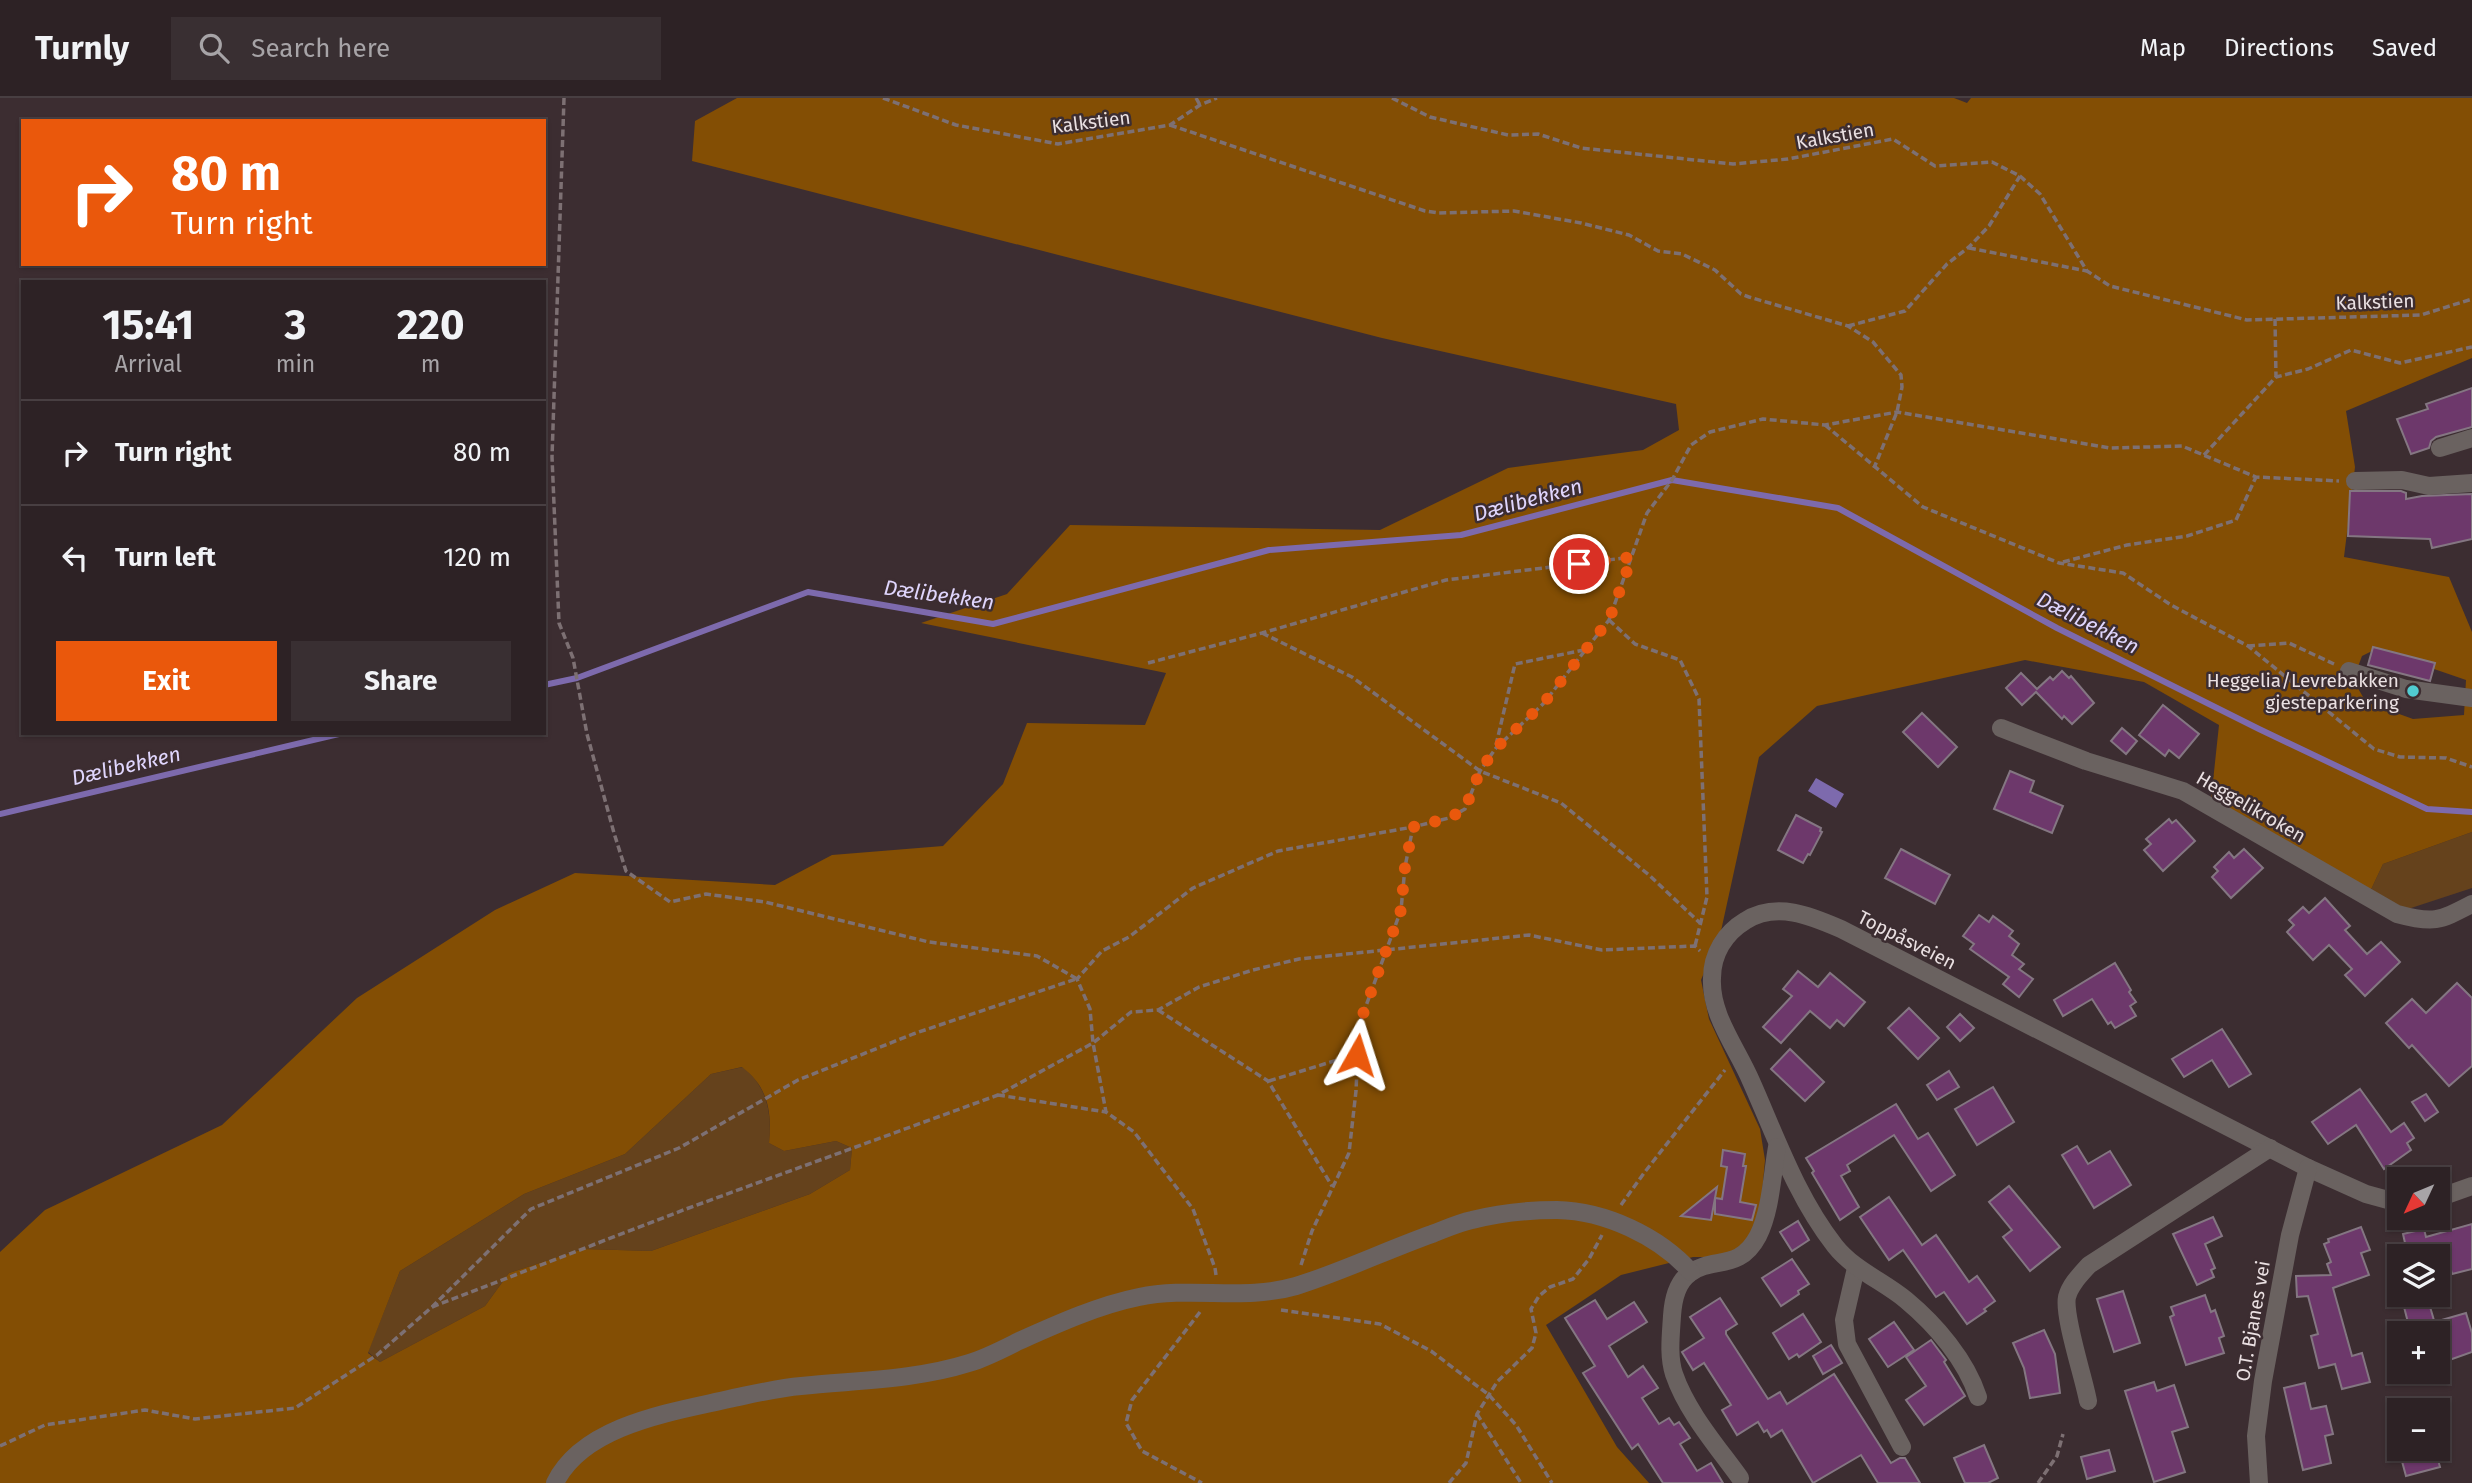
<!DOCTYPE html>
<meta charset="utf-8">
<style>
body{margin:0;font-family:"Fira Sans",sans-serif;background:#392f32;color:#f1f3f6;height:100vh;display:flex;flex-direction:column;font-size:26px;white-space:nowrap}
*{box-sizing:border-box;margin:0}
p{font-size:23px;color:#a7a4a7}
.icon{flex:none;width:38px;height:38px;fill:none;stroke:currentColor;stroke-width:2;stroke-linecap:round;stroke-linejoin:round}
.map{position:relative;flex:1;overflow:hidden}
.panel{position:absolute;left:21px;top:182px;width:525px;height:455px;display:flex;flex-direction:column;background:#2d2225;border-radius:0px;box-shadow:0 2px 5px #0004,0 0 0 2px #483f42}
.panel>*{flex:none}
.hud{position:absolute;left:21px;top:21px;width:525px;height:147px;border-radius:0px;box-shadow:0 2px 5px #0004,0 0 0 2px #483f42;background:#ea580c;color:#fff;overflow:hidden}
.needle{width:46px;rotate:226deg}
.buttons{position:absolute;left:2387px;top:1069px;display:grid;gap:14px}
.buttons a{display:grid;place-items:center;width:63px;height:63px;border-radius:0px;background:#2d2225;box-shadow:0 2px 5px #0004,0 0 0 2px #483f42;font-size:35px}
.pin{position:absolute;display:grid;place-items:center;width:60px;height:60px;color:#fff;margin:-30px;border:4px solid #fff;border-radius:50%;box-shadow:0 2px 7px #0007}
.me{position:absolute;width:77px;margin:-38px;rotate:6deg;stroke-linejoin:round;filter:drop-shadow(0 0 5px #0008)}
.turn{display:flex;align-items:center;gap:24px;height:147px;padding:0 35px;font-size:32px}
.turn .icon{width:91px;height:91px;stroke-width:2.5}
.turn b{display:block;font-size:49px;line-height:60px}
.eta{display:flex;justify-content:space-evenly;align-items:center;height:119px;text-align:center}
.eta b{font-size:42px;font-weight:700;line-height:49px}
.primary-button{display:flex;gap:14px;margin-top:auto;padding:14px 35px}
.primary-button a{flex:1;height:80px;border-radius:0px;background:#ea580c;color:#fff;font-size:28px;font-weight:700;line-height:80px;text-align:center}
.primary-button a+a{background:#392f32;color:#f1f3f6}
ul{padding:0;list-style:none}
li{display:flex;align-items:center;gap:21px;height:105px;padding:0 35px;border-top:2px solid #483f42}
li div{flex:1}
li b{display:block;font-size:26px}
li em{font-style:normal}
header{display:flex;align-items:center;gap:42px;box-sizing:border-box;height:98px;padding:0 35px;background:#2d2225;border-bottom:2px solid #483f42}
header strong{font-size:33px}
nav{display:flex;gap:38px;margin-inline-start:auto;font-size:24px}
.search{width:490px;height:63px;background:#392f32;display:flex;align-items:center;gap:18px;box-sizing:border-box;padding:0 24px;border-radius:0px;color:#a7a4a7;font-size:26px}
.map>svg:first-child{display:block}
</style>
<header>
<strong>Turnly</strong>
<div class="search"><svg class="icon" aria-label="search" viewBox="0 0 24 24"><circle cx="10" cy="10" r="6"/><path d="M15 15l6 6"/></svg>Search here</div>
<nav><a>Map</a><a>Directions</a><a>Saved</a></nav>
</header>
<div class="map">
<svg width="2472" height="1385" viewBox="0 0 2472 1385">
<rect width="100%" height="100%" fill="#3c2d31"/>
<g fill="#65421c">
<path d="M 2472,734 L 2472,790 L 2405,812 L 2367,800 L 2383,766 Z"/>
<path d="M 743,969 C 767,989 772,1014 769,1045 L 784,1053 L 836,1043 L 852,1050 L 850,1072 L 810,1096 L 651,1153 L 583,1151 L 509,1175 L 485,1208 L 380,1264 L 368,1254 L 400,1173 L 524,1096 L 625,1056 L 711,976 Z"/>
</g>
<path fill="#834e04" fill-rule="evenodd" d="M 737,0 L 1954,0 L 1967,5 L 1971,0 L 2472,0 L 2472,260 L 2346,313 L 2355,369 L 2344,459 L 2449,479 L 2472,534 L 2472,734 L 2383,766 L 2367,800 L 2211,702 L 2219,627 L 2144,584 L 2025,562 L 1817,608 L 1759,659 L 1721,833 L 1701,882 L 1709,921 L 1760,1031 L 1765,1062 L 1761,1107 L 1754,1132 L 1743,1149 L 1723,1159 L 1693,1159 L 1621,1177 L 1546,1227 L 1617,1349 L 1649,1385 L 0,1385 L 0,1154 L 45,1112 L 222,1027 L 357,900 L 495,812 L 575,775 L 775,787 L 832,757 L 943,748 L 1003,686 L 1027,625 L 1145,627 L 1166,575 L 921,525 L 1007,496 L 1070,427 L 1380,432 L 1508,370 L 1643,352 L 1679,332 L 1676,306 L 1382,240 L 692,63 L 695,23 ZM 2376,551 L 2466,582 L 2464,617 L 2413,621 L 2366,604 L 2353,582 L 2362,558 ZM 742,969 C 768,989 772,1013 769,1045 L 784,1053 L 836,1043 L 852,1050 L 850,1072 L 810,1096 L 651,1153 L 583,1151 L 509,1175 L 485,1208 L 380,1264 L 368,1255 L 400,1173 L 524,1096 L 625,1056 L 711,976 Z"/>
<path fill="#7d6aad" d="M 1816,680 L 1844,696 L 1836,710 L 1808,693 Z"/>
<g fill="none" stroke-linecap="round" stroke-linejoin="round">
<g stroke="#7d6aad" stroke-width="6">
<path d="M 544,587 L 577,580 L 808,494 L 993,526 L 1269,452 L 1461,437 L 1672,382 L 1838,410 L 2057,530 L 2259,631 L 2427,711 L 2472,714"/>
<path d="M 0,716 L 343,635"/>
</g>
</g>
<g fill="#6d386b" stroke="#847682" stroke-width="2">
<path d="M 2472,290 L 2472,329 L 2436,339 L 2431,343 L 2429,350 L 2411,356 L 2397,321 L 2428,311 L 2426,306 Z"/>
<path d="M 2350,393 L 2401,393 L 2406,395 L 2406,401 L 2422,398 L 2472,396 L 2472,441 L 2432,450 L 2430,441 L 2348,438 Z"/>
<path d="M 2373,549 L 2435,565 L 2430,583 L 2368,567 Z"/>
<path d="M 2062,573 L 2069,580 L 2071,578 L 2094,605 L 2072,626 L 2064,618 L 2062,621 L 2036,594 L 2022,607 L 2006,590 L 2021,575 L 2037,591 L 2050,579 L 2053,582 Z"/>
<path d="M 2163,607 L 2199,636 L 2179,660 L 2169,652 L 2165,658 L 2139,637 Z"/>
<path d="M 1922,615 L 1957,649 L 1938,669 L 1903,634 Z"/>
<path d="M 2122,630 L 2137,643 L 2126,656 L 2111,643 Z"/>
<path d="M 2010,673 L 2034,683 L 2030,694 L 2063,708 L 2052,735 L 1994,711 Z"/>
<path d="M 1796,717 L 1821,730 L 1820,733 L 1822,734 L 1810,757 L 1808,756 L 1803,765 L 1778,752 Z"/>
<path d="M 2169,721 L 2172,725 L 2176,722 L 2195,743 L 2163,773 L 2144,752 L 2151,746 L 2146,741 Z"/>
<path d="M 1901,751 L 1950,777 L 1935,806 L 1885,780 Z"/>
<path d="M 2244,751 L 2263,770 L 2231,800 L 2212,779 L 2218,773 L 2214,769 L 2229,754 L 2234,760 Z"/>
<path d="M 2325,800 L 2350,828 L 2345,832 L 2367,856 L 2381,844 L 2400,864 L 2365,898 L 2345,877 L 2352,871 L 2329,847 L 2313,862 L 2287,834 L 2294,827 L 2289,822 L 2303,809 L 2309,815 Z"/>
<path d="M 1979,817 L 1989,824 L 1993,818 L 2013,833 L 2009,838 L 2019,846 L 2012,857 L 2024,866 L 2019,871 L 2033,881 L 2019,899 L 2003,886 L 2009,879 L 1970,851 L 1974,846 L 1963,838 Z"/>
<path d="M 2115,865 L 2131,892 L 2129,894 L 2136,904 L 2130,908 L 2136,918 L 2115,930 L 2111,924 L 2108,926 L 2092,901 L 2063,918 L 2054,902 Z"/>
<path d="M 1798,873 L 1818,889 L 1830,875 L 1865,904 L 1844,928 L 1837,922 L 1830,930 L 1810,913 L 1781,945 L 1763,929 L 1792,898 L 1783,891 Z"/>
<path d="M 2457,885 L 2472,900 L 2472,968 L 2449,988 L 2412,947 L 2409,950 L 2386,925 L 2412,901 L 2426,915 Z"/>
<path d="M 1909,910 L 1939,940 L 1918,961 L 1888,930 Z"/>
<path d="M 1960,916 L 1974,930 L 1960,943 L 1947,929 Z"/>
<path d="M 2222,931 L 2251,976 L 2229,989 L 2212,962 L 2184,979 L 2172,961 Z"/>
<path d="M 1790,951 L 1824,984 L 1805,1003 L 1771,971 Z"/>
<path d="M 1949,973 L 1959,989 L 1937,1002 L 1927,987 Z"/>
<path d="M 1993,989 L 2014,1024 L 1977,1047 L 1955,1011 Z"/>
<path d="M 2360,991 L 2391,1034 L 2404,1025 L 2414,1040 L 2407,1045 L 2411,1052 L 2384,1071 L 2356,1027 L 2328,1046 L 2312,1024 Z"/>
<path d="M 2426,996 L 2438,1014 L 2425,1023 L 2412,1004 Z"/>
<path d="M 1896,1006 L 1918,1041 L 1928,1035 L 1955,1077 L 1931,1093 L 1894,1037 L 1847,1067 L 1850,1073 L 1841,1078 L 1859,1109 L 1840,1122 L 1812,1075 L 1814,1073 L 1806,1060 Z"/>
<path d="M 2077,1048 L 2088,1066 L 2110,1053 L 2131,1087 L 2094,1110 L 2062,1057 Z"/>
<path d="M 1723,1052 L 1745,1056 L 1743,1068 L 1746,1068 L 1740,1104 L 1756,1107 L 1752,1122 L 1715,1116 L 1715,1100 L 1722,1101 L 1727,1069 L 1721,1068 Z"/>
<path d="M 2009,1088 L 2060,1149 L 2030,1173 L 2003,1139 L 2012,1132 L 1989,1104 Z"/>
<path d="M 1717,1089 L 1711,1122 L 1681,1118 Z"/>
<path d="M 1889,1099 L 1922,1147 L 1936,1137 L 1969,1184 L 1977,1178 L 1995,1203 L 1984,1211 L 1986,1213 L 1967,1226 L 1944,1194 L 1936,1199 L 1903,1152 L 1889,1162 L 1860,1119 Z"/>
<path d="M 2213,1119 L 2222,1138 L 2205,1146 L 2215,1170 L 2211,1172 L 2214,1179 L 2197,1187 L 2173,1136 Z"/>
<path d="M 1798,1123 L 1809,1142 L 1792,1153 L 1780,1134 Z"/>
<path d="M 2472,1126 L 2472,1171 L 2452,1176 L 2446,1152 L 2408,1158 L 2403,1136 L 2424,1131 L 2426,1139 Z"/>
<path d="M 2361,1129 L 2370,1152 L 2361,1155 L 2369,1177 L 2333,1190 L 2352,1258 L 2362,1255 L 2370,1284 L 2342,1291 L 2335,1266 L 2319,1270 L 2311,1238 L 2318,1236 L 2308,1198 L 2297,1199 L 2296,1178 L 2331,1177 L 2327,1166 L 2331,1164 L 2324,1146 L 2329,1144 L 2328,1141 Z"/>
<path d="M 1792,1161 L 1809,1186 L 1798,1193 L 1799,1196 L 1781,1208 L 1762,1180 Z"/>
<path d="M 2123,1193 L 2140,1245 L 2114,1254 L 2097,1201 Z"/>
<path d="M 2205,1197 L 2211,1214 L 2215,1212 L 2224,1238 L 2219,1240 L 2224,1255 L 2186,1267 L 2170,1219 L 2174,1217 L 2171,1209 Z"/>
<path d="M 1720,1200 L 1737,1226 L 1726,1233 L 1726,1236 L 1768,1301 L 1780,1294 L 1787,1306 L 1834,1276 L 1891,1365 L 1900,1360 L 1905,1360 L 1920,1385 L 1878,1385 L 1861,1357 L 1813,1385 L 1782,1332 L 1771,1339 L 1767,1332 L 1764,1334 L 1758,1324 L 1737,1337 L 1722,1312 L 1731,1307 L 1704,1265 L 1693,1272 L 1682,1254 L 1704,1240 L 1690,1219 Z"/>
<path d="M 1595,1202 L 1607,1221 L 1634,1204 L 1647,1224 L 1609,1248 L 1628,1279 L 1643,1268 L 1658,1290 L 1642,1300 L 1659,1326 L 1669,1320 L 1674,1327 L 1679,1324 L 1690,1340 L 1680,1346 L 1697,1373 L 1711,1365 L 1723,1385 L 1663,1385 L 1638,1346 L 1632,1351 L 1583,1275 L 1595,1268 L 1565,1220 Z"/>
<path d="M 2428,1202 L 2438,1236 L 2411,1236 L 2404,1209 Z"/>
<path d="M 2466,1215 L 2472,1235 L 2472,1254 L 2438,1266 L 2438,1223 Z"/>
<path d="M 1803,1216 L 1821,1244 L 1799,1259 L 1797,1256 L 1789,1261 L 1773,1235 Z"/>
<path d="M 1894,1224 L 1914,1252 L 1888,1269 L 1869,1241 Z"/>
<path d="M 2044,1232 L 2055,1256 L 2060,1295 L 2030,1300 L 2024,1270 L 2013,1245 Z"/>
<path d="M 1931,1242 L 1946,1262 L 1944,1264 L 1965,1298 L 1924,1327 L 1906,1302 L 1926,1288 L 1906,1259 Z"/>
<path d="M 1831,1247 L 1842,1265 L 1823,1276 L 1813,1258 Z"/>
<path d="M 2154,1284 L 2157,1293 L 2174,1287 L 2188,1329 L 2172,1334 L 2185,1374 L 2154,1384 L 2125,1293 Z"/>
<path d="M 2305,1285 L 2311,1311 L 2326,1308 L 2333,1336 L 2325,1338 L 2331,1365 L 2303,1372 L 2284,1290 Z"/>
<path d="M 1984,1347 L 1998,1380 L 1988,1385 L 1965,1385 L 1954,1360 Z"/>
<path d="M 2403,1351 L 2435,1351 L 2440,1369 L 2406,1378 L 2400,1356 L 2404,1355 Z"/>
<path d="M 2109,1352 L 2115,1373 L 2087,1381 L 2081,1359 Z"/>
</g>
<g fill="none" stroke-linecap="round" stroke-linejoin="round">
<g stroke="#7d7073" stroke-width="3.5" stroke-dasharray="7 3.5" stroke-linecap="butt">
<path d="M 564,0 L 552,359 L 559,525 L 573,560 L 587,636 L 614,735 L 626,773 L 670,804 L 706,796 L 765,804 L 929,844 L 1037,858 L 1077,881"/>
<path d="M 883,0 L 956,27 L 1058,46 L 1170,27 L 1200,7 L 1217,0"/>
<path d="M 1196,0 L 1200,7"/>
<path d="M 1392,0 L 1430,19 L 1508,37 L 1538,36 L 1581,50 L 1733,66 L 1788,61 L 1893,41 L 1935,68 L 1992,64 L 2020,78 L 2040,96 L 2087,173 L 2110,188 L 2247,222 L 2421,217 L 2472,201"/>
<path d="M 1170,27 L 1425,113 L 1439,115 L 1514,113 L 1581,125 L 1629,137 L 1658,153 L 1682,156 L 1715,172 L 1741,196 L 1749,199 L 1848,228 L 1873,244 L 1901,277 L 1902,289 L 1897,314 L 1874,370"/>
<path d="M 1969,150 L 2087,173"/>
<path d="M 2275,221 L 2276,279"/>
<path d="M 1848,228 L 1905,213 L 1947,166 L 1969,149 L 1989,128 L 2020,78"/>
<path d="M 1825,327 L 1923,409 L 2059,465 L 2123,475 L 2171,507 L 2248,548 L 2374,651 L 2400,659 L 2446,660 L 2472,669"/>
<path d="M 2204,357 L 2276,279 L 2308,271 L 2351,252 L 2400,265 L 2472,249"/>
<path d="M 2063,464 L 2127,447 L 2187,438 L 2236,422 L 2256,379"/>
<path d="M 1609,522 L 1635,546 L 1680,562 L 1699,601 L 1707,799 L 1695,848"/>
<path d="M 1262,535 L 1352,579 L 1480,673 L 1561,705 L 1649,777 L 1700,825"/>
<path d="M 2248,548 L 2289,545 L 2334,566"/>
<path d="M 1148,565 L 1262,535 L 1446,482 L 1632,459"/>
<path d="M 1496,647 L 1515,566 L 1584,552"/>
<path d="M 1158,912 L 1268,983 L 1332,1088"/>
<path d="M 1269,983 L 1357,956"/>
<path d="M 998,997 L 1106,1014"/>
<path d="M 1621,1107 L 1644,1075 L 1725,972"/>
<path d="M 1301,1167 L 1312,1133 L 1349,1055 L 1356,993 L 1359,927 L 1401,812 L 1405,769 L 1413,729"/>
<path d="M 1216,1177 L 1215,1170 L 1193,1111 L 1134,1034 L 1106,1014 L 1093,945 L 1090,911 L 1077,881 L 1102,853 L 1129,839 L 1193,790 L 1278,753 L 1413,729 L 1449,720 L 1465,711 L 1480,673 L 1496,650 L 1543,606 L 1609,522 L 1647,415 L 1672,382 L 1691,347 L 1710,334 L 1763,321 L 1825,327 L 1897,314 L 2110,350 L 2182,348 L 2256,379 L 2339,383"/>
<path d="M 432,1209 L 686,1111 L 998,997 L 1093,945 L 1131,914 L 1158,912 L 1199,889 L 1253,872 L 1299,861 L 1529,837 L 1602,852 L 1695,848 L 1700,853"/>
<path d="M 1281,1212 L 1380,1226 L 1431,1253 L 1489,1297 L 1516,1327 L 1552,1385"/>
<path d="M 1200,1214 L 1132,1302 L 1126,1325 L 1142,1353 L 1202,1385"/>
<path d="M 1477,1316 L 1521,1385"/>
<path d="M 0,1348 L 45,1327 L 145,1312 L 195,1321 L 295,1310 L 377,1257 L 432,1209 L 531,1111 L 679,1050 L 798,982 L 913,936 L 1076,881"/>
<path d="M 1449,1385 L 1466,1365 L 1477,1316 L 1497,1284 L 1532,1250 L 1536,1235 L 1531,1211 L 1539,1198 L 1550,1189 L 1573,1181 L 1589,1161 L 1602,1137"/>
<path d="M 2038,1385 L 2057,1358 L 2063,1336"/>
</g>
<g stroke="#6a6260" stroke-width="18">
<path d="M 2440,350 L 2472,340"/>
<path d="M 2355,383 L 2402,382 L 2429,388 L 2472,385"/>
<path d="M 2349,573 L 2406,591 L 2472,600"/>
<path d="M 2001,630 L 2086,663 L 2183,693 L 2397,816 C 2434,826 2439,823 2472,806"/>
<path d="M 2438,1100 L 2472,1088"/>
<path d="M 1856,1170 L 1844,1222 L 1847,1246 L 1902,1349"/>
<path d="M 1978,1299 C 1966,1262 1936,1227 1906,1202 C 1883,1183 1854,1172 1835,1148 C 1796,1098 1776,1039 1751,983 C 1737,950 1710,917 1712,880 C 1712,856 1725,835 1745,823 C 1776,803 1811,818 1841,831 L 2308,1070 L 2366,1096 L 2399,1105"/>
<path d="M 2088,1303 C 2084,1280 2063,1218 2067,1199 C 2070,1187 2080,1177 2089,1167 L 2270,1050"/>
<path d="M 1740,1380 C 1717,1348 1687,1314 1674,1276 C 1668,1258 1671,1236 1672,1218 C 1673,1202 1677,1184 1690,1175 C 1713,1158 1739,1174 1758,1138 C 1771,1112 1772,1077 1777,1049"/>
<path d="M 555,1385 C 583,1327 672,1314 729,1301 C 753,1296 777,1290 801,1288 C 858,1282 915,1282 969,1265 C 986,1260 1003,1251 1019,1243 C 1057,1226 1099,1207 1139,1199 C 1192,1188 1245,1203 1296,1188 C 1341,1174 1387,1152 1432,1136 C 1445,1131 1458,1125 1472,1122 C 1499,1115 1529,1112 1557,1112 C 1605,1113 1659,1138 1691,1174"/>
<path d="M 2259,1385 L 2256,1338 L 2263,1283 L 2290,1137 L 2308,1070"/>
</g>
</g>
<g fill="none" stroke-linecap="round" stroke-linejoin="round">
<path stroke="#ea580c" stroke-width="12" stroke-dasharray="0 21.6" d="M 1357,957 L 1359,927 L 1401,812 L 1405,769 L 1413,729 L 1449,720 L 1465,711 L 1480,673 L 1496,650 L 1543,606 L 1609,522 L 1632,459 L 1579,466"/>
</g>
<circle fill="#51ccd1" stroke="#3c2d31" stroke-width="2.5" cx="2413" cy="593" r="7"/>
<g text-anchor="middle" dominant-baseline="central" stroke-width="5" stroke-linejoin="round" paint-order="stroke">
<g font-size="19" fill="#eae0e2" stroke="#3c2d31">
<text transform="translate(1091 24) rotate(-7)">Kalkstien</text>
<text transform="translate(1835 38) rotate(-10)">Kalkstien</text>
<text transform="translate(2375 204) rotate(-2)">Kalkstien</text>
<text transform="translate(2251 709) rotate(30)">Heggelikroken</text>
<text transform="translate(1907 842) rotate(27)">Toppåsveien</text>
<text transform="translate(2253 1223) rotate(-80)">O.T. Bjanes vei</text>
</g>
<g font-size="19" fill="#eae0e2" stroke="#3c2d31" text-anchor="end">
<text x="2399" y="582">Heggelia/Levrebakken<tspan x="2399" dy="22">gjesteparkering</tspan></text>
</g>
<g font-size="21" font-style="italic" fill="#e0d6fd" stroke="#3c2d31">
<text transform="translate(1528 402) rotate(-15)">Dælibekken</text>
<text transform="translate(939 497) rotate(8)">Dælibekken</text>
<text transform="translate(2088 525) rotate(27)">Dælibekken</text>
<text transform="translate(126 668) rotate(-13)">Dælibekken</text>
</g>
</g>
</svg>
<div class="buttons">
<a><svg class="needle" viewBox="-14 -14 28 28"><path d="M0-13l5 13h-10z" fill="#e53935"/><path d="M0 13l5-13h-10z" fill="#a7a4a7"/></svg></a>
<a><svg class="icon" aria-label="layers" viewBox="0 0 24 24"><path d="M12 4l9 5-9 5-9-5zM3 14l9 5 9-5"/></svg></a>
<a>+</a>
<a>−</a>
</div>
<div class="pin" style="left:1579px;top:466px;background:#d93025"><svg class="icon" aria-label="arrive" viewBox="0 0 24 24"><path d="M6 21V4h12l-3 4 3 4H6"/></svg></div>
<svg class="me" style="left:1357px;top:957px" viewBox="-20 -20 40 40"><path d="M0-17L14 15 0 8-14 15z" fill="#ea580c" stroke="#fff" stroke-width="4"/></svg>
<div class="hud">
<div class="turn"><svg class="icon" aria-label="right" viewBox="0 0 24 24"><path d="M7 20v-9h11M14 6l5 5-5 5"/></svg><div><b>80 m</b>Turn right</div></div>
</div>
<section class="panel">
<div class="eta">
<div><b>15:41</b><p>Arrival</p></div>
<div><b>3</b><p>min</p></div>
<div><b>220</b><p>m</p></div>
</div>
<ul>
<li><svg class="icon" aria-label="right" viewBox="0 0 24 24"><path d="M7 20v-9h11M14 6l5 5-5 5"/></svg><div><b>Turn right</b></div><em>80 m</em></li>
<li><svg class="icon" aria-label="left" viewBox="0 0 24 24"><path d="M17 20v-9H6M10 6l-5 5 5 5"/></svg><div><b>Turn left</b></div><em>120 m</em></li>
</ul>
<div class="primary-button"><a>Exit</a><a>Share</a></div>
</section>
</div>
